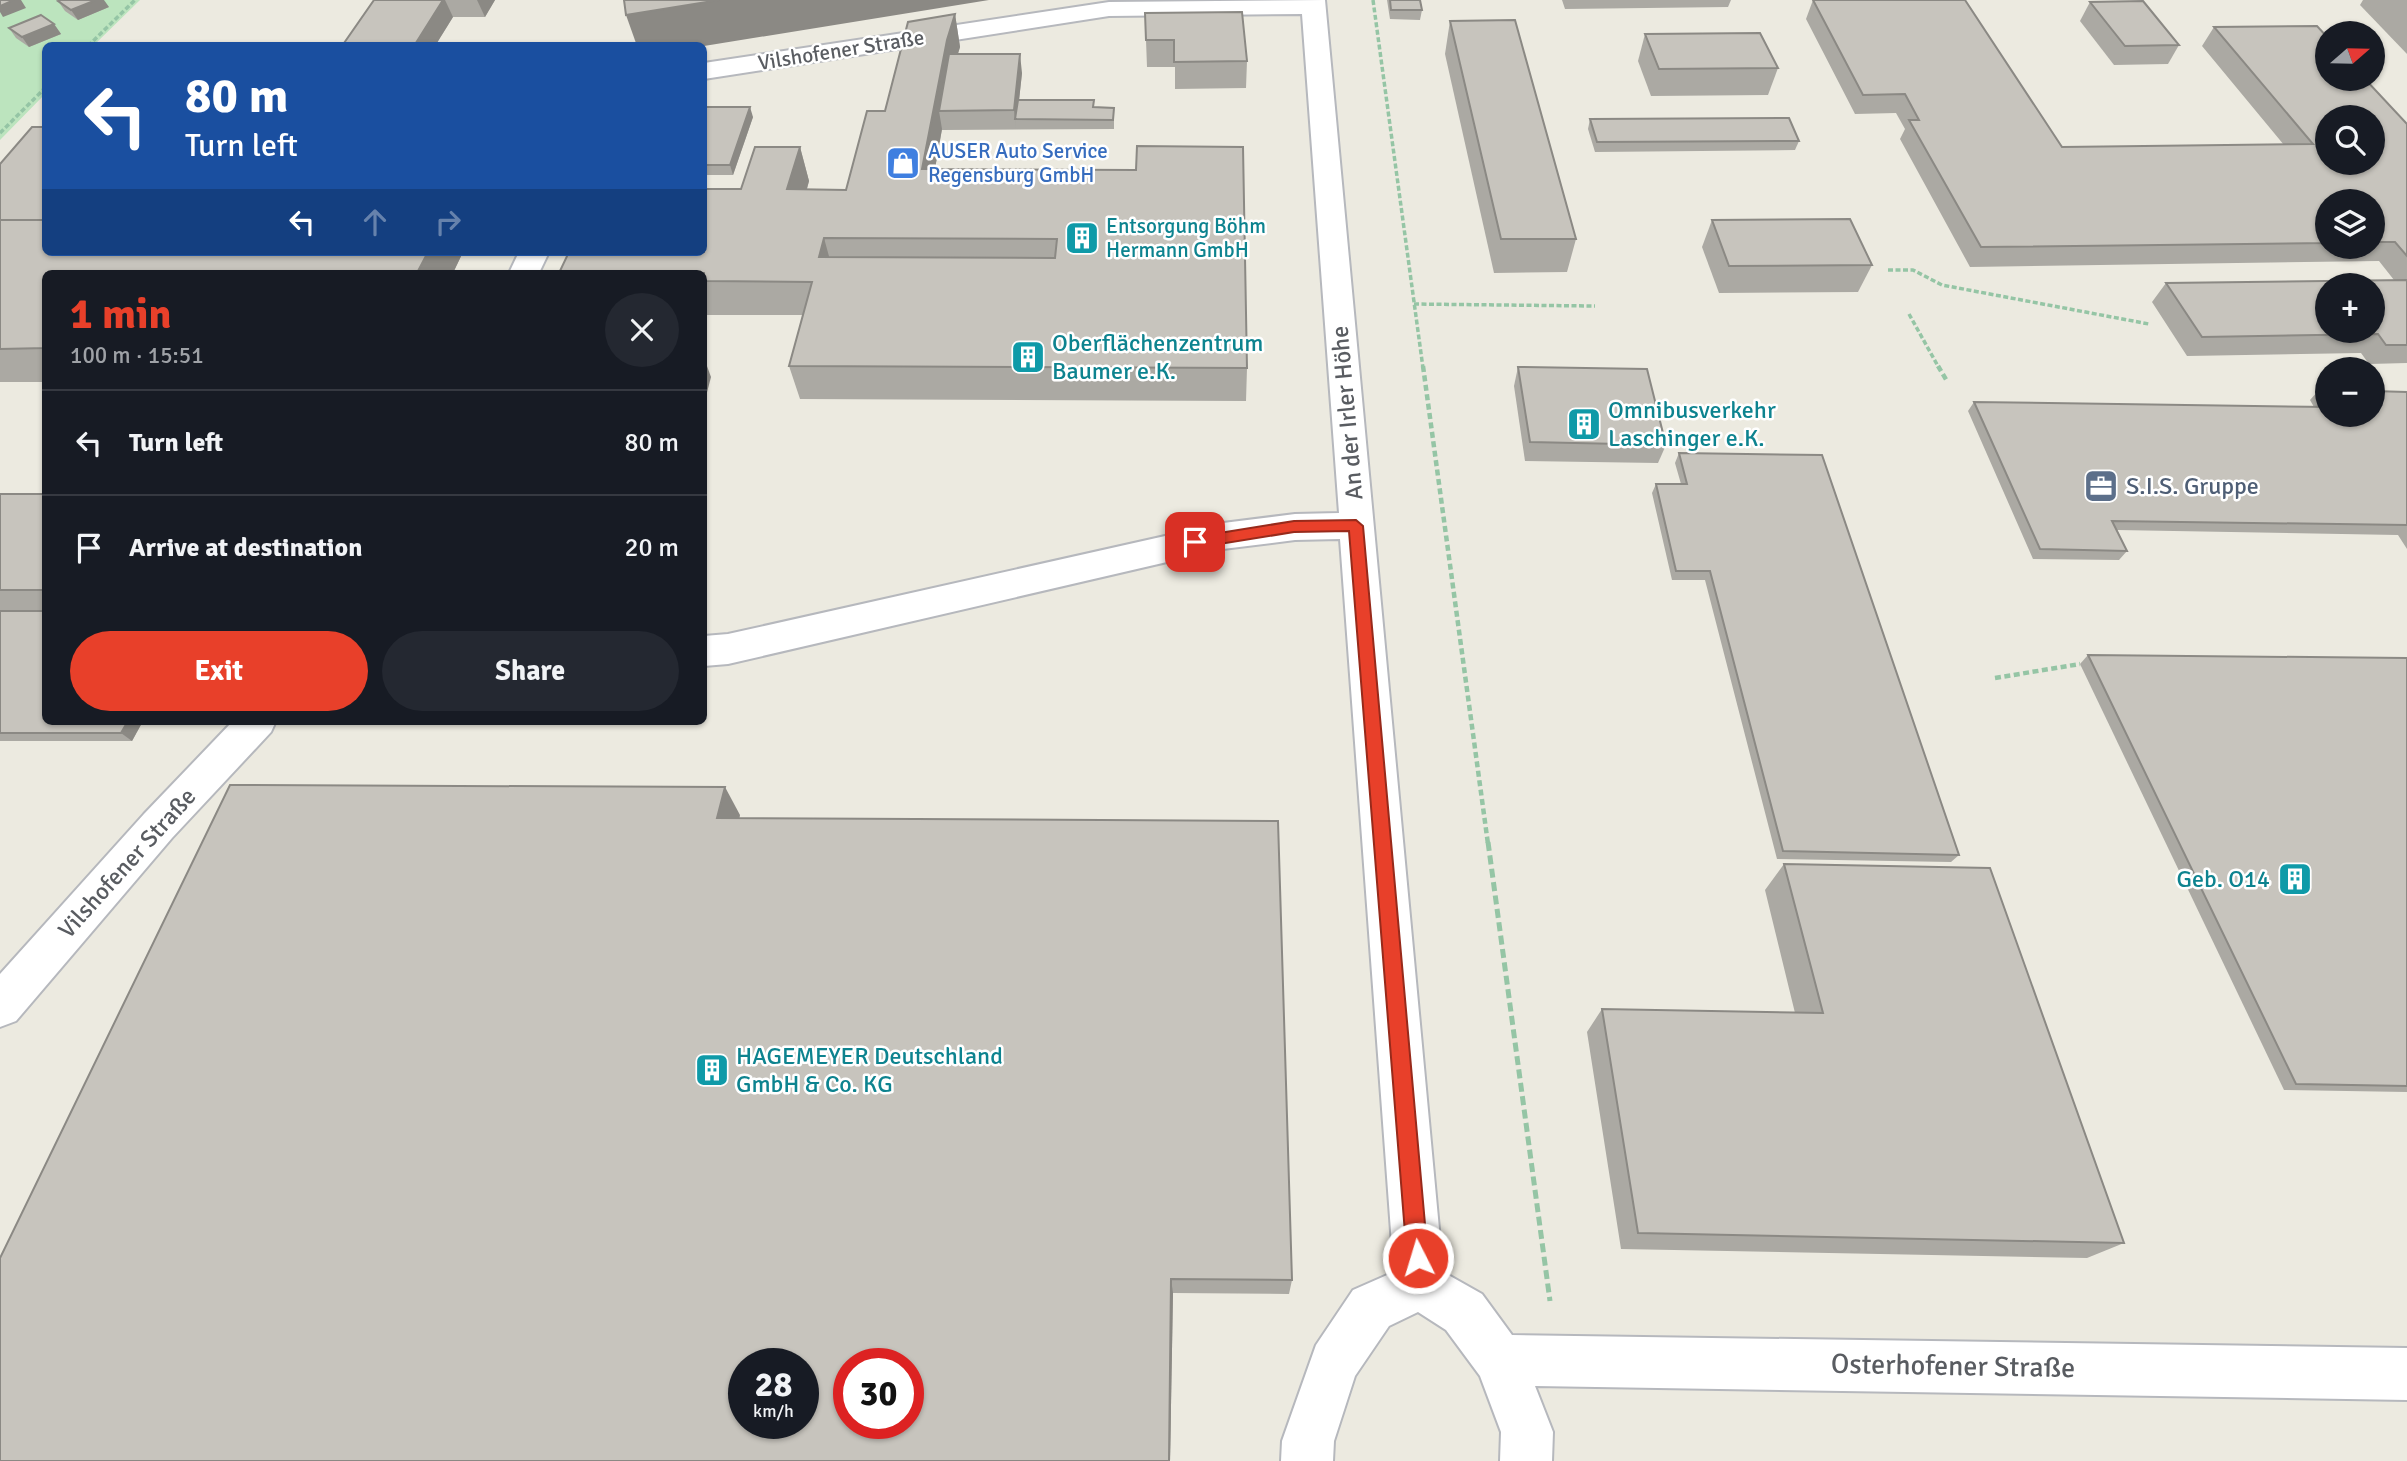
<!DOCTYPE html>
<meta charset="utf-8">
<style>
body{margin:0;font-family:Signika,sans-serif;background:#242831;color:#f1f3f6;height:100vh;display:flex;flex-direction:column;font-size:26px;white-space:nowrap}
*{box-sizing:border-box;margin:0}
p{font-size:23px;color:#9ea1a6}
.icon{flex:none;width:38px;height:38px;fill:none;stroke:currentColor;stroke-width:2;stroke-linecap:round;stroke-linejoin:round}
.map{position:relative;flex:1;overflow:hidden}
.drawer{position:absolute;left:42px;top:270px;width:665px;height:455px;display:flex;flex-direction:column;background:#171b24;border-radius:10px;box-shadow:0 2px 5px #0004}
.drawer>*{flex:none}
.banner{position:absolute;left:42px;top:42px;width:665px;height:214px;border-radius:10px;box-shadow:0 2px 5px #0004;background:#1a4fa0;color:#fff;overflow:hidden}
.needle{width:46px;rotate:70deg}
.tools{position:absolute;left:2315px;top:21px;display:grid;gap:14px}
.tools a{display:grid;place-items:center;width:70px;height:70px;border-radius:50%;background:#171b24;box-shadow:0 2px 5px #0004;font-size:35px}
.speed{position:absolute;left:728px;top:1348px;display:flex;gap:14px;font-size:35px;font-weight:700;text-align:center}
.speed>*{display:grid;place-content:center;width:91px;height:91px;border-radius:50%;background:#171b24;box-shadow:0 2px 5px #0004;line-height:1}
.speed small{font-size:18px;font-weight:400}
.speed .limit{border:10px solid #d22;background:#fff;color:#111}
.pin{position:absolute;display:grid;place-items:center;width:60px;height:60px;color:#fff;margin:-30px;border-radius:14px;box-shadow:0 4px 10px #0006}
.me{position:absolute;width:77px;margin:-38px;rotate:355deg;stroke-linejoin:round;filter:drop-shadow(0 0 5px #0008)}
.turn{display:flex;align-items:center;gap:24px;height:147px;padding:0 28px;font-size:32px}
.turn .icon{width:91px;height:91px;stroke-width:2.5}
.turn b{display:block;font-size:49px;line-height:60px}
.lanes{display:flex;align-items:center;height:66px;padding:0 28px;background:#0003;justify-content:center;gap:35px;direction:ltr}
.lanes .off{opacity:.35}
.round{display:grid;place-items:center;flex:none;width:74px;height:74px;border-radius:37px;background:#242831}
.summary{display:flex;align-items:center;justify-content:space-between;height:119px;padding:0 28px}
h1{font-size:42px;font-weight:700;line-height:52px;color:#e8402a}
.button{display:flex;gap:14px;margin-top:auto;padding:14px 28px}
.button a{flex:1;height:80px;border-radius:42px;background:#e8402a;color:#fff;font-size:28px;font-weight:700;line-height:80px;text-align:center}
.button a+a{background:#242831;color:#f1f3f6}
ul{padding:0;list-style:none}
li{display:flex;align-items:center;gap:21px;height:105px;padding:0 28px;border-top:2px solid #363941}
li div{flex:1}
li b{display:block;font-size:26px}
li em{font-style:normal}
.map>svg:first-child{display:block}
</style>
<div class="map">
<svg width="2407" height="1461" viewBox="0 0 2407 1461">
<rect width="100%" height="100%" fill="#eceae0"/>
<path fill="#bce4be" d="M 0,0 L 140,0 L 94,45 L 46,46 L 45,94 L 0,140 Z"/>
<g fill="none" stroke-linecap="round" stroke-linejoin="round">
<g stroke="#b6b8bd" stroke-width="4">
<g id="minor">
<path d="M 1325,0 L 1443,1272 L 1482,1294 L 1512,1335 L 2407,1348 L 2407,1400 L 1535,1386 L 1553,1432 L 1552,1461 L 1500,1461 L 1501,1432 L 1480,1376 L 1446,1330 L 1418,1312 L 1389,1326 L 1355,1376 L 1334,1441 L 1333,1461 L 1281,1461 L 1282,1441 L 1316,1345 L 1353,1290 L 1394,1272 L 1340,539 L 1295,540 L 1223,549 L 728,664 L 704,666 L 704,636 L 728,634 L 1223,523 L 1295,514 L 1339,513 L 1302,14 L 1109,16 L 704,79 L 704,63 L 1109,2 Z"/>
<path d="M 519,252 L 549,252 L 539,273 L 509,273 Z"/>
<path d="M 233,721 L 276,721 L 271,732 L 172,838 L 16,1021 L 0,1027 L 0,974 L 144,814 Z"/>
</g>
</g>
<g stroke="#95c5a5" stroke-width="3.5" stroke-dasharray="5 2.5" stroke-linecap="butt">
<path d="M 1373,0 L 1423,368"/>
<path d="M 88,46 L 135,0"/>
<path d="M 0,133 L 46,87"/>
<path d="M 1888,270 L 1913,270 L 1942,285 L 2149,324"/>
<path d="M 1414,304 L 1595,306"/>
<path d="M 1909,314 L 1939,368"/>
</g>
<g stroke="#95c5a5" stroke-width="4.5" stroke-dasharray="6 3.5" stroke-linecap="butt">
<path d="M 1423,366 L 1488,844"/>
<path d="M 1938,366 L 1947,381"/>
<path d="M 1995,678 L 2080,664"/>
</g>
<path stroke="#95c5a5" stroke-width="5" stroke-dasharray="9 4.5" stroke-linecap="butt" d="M 1488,842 L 1550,1301"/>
<use href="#minor" fill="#fff" fill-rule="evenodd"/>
</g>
<g fill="#aba9a3" fill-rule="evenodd">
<path d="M 374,0 L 495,0 L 485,17 L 453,17 L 435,46 L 342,46 Z"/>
<path d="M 1387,0 L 1420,0 L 1422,10 L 1420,20 L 1390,19 Z"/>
<path d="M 1562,0 L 1731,0 L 1728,7 L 1565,9 Z"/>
<path d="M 1813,0 L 2062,147 L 2284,145 L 2202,46 L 2214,27 L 2407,124 L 2407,363 L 2369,364 L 2361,353 L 2187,356 L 2152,302 L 2166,283 L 2394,280 L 2379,261 L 1970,267 L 1900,139 L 1905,129 L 1896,113 L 1855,114 L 1806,19 ZM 2328,201 L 2373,201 L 2373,247 L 2328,247 Z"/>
<path d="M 2363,0 L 2407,0 L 2407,54 L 2360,5 Z"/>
<path d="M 58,1 L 109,7 L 78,20 L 65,11 Z"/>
<path d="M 2090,2 L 2179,45 L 2168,64 L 2114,65 L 2080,21 Z"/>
<path d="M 1145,13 L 1247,61 L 1246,88 L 1175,89 L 1175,67 L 1147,67 Z"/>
<path d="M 955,14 L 960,47 L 958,54 L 1022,73 L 1019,100 L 1094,100 L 1094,107 L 1114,117 L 1114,129 L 942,130 L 942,129 L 935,169 L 1136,170 L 1247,368 L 1246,401 L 800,399 L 789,366 L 803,315 L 704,315 L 704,273 L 741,189 L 800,147 L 809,181 L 807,189 L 846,190 L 885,111 Z"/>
<path d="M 1450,21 L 1576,239 L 1567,272 L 1494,273 L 1445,54 Z"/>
<path d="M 54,24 L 61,34 L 29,47 L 16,38 L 9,28 Z"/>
<path d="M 1645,34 L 1778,68 L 1768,95 L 1651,96 L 1638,61 Z"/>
<path d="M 704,107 L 753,117 L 733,175 L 704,175 Z"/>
<path d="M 1590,119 L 1799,141 L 1795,150 L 1595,152 L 1588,129 Z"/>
<path d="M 0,164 L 46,252 L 463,252 L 453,273 L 46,273 L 46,382 L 0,382 Z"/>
<path d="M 1712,220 L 1872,265 L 1858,292 L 1719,293 L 1702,247 Z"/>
<path d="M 1518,367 L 1666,445 L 1658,463 L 1525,461 L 1514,386 Z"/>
<path d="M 2319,390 L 2328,390 L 2328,415 L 2407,392 L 2407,549 L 2398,535 L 2117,530 L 2127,551 L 2119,560 L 2033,559 L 1968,411 L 1974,402 L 2314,407 L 2310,400 Z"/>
<path d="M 1679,453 L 1959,855 L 1951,862 L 1777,859 L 1705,580 L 1672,580 L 1652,493 L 1656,484 L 1681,484 L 1675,463 Z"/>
<path d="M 0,494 L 46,494 L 46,721 L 143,721 L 132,741 L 0,741 Z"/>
<path d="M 2088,655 L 2407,658 L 2407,1092 L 2284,1090 L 2080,664 Z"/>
<path d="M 740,815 L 739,818 L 1292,1280 L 1289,1294 L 1173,1293 L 1170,1461 L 0,1461 Z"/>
<path d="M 1784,864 L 2124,1243 L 2087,1258 L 1621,1249 L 1587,1032 L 1602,1009 L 1795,1013 L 1765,890 Z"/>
</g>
<g fill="#8b8984">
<path d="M 14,0 L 21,0 L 26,8 L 3,17 L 0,12 L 0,6 Z"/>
<path d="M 96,0 L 104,0 L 109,7 L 78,20 L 71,10 Z"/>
<path d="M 443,0 L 445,0 L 453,17 L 435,46 L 414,46 Z"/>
<path d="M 477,0 L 495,0 L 485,17 Z"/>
<path d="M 719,0 L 989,0 L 704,46 L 637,46 L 626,15 Z"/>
<path d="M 955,14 L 960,47 L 939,111 L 942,129 L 929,202 L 922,169 L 947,40 Z"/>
<path d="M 54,24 L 61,34 L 29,47 L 22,37 Z"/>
<path d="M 1020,54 L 1022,73 L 1017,119 L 1015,119 L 1016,129 L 1014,110 Z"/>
<path d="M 750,107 L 753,117 L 733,175 L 730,165 Z"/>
<path d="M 800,147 L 809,181 L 797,223 L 787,189 Z"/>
<path d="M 824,238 L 833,271 L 819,257 Z"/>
<path d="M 428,252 L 463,252 L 453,273 L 417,273 Z"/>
<path d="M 704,358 L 711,377 L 704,404 Z"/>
<path d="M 128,721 L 143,721 L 132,741 L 121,733 Z"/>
<path d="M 725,787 L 740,815 L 733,845 L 717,818 Z"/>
<path d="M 1171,1279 L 1173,1293 L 1170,1461 L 1169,1461 Z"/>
</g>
<g fill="#c7c4bd" stroke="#8b8984" stroke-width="2" fill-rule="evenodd">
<path d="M 0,0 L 14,0 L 0,6 Z"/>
<path d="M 61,0 L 96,0 L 71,10 L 58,1 Z"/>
<path d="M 374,0 L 443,0 L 414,46 L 342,46 Z"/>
<path d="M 624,0 L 719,0 L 626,15 Z"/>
<path d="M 1390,0 L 1420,0 L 1422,10 L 1391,10 Z"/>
<path d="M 1813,0 L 1965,0 L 2062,147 L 2313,144 L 2214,27 L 2317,26 L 2328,38 L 2328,79 L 2365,79 L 2407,124 L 2407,256 L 2395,242 L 2373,242 L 2373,201 L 2328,201 L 2328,243 L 1981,247 L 1909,120 L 1919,120 L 1905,94 L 1863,95 ZM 2328,117 L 2373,117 L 2373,163 L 2328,163 Z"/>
<path d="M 2143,1 L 2179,45 L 2125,46 L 2090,2 Z"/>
<path d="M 1242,12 L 1247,61 L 1174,62 L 1174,40 L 1146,40 L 1145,13 Z"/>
<path d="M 955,14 L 947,40 L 922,169 L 1136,170 L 1137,146 L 1243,147 L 1247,368 L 789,366 L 812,282 L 704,281 L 704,273 L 559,273 L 569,252 L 704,252 L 704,189 L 741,189 L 755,147 L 800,147 L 787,189 L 846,190 L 867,111 L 885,111 L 908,22 ZM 824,238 L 1057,239 L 1055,258 L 819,257 Z"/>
<path d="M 41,15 L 54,24 L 22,37 L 9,28 Z"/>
<path d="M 1515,20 L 1576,239 L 1501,239 L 1450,21 Z"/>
<path d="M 1760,33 L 1778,68 L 1659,69 L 1645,34 Z"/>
<path d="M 949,54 L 1020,54 L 1014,110 L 939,111 Z"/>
<path d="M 1018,100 L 1094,100 L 1093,107 L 1114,108 L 1113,120 L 1015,119 Z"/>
<path d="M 704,107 L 750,107 L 730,165 L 704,165 Z"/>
<path d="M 1789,118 L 1799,141 L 1597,142 L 1590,119 Z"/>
<path d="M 32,127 L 46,127 L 46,220 L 0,220 L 0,164 Z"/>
<path d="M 1850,219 L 1872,265 L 1729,266 L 1712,220 Z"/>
<path d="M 0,220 L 46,220 L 46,252 L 428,252 L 417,273 L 46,273 L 46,348 L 0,349 Z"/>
<path d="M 2407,280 L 2407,345 L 2386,345 L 2378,334 L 2202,337 L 2166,283 ZM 2328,285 L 2373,285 L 2373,331 L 2328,331 Z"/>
<path d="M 1518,367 L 1647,369 L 1666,445 L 1530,442 Z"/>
<path d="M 2319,390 L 2328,390 L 2328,404 Z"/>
<path d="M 2373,391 L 2407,392 L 2407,525 L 2112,521 L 2127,551 L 2040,549 L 1974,402 L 2328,407 L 2328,415 L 2373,415 Z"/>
<path d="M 1679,453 L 1822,455 L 1959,855 L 1783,851 L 1710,571 L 1676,571 L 1656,484 L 1687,484 Z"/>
<rect x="0" y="494" width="46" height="96"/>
<path d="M 0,611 L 46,611 L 46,721 L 128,721 L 121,733 L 0,733 Z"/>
<path d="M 2088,655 L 2407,658 L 2407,1086 L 2296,1084 Z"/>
<path d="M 230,785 L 725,787 L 717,818 L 1278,821 L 1292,1280 L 1171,1279 L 1169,1461 L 0,1461 L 0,1258 ZM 744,1363 L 803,1363 L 803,1423 L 744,1423 ZM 849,1363 L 908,1363 L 908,1423 L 849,1423 Z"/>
<path d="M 1784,864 L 1990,868 L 2124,1243 L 1638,1233 L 1602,1009 L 1823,1013 Z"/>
</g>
<path fill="#e8402a" stroke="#972a1b" stroke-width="2" d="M 1356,520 L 1363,526 L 1428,1258 L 1425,1265 L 1418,1268 L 1410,1265 L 1407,1258 L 1349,531 L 1294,532 L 1195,548 L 1188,542 L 1195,537 L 1294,521 Z"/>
<defs>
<g id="shop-square" transform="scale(1.75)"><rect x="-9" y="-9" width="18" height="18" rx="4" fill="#3f7fe0" stroke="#fff"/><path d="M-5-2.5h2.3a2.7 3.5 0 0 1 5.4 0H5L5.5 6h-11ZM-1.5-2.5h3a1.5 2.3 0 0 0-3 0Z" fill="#fff"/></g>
<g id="building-square" transform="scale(1.75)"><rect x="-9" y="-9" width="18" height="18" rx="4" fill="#0f9aa8" stroke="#fff"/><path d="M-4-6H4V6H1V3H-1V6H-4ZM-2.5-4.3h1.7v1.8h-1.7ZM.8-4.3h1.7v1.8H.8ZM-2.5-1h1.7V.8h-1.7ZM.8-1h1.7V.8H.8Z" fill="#fff"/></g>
<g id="office-square" transform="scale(1.75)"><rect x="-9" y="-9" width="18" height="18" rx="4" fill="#5c6f8a" stroke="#fff"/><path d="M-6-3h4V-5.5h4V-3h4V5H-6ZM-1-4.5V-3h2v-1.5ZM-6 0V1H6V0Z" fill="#fff"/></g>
</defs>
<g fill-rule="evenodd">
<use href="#shop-square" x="903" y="163"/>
<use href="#building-square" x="1082" y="238"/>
<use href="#building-square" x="1028" y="357"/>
<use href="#building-square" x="1584" y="424"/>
<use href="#office-square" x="2101" y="486"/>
<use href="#building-square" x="2295" y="879"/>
<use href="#building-square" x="712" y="1070"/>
</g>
<g text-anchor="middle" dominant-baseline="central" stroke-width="5" stroke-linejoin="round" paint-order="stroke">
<g font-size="21" fill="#595c61" stroke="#fff">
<text transform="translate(841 50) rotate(-9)">Vilshofener Straße</text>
</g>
<g font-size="21" fill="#366cbe" stroke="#fff" text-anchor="start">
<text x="928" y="151">AUSER Auto Service<tspan x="928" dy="24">Regensburg GmbH</tspan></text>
</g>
<g font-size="21" fill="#0d838f" stroke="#fff" text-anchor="start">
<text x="1106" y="226">Entsorgung Böhm<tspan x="1106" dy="24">Hermann GmbH</tspan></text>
</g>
<g font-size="24" fill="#0d838f" stroke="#fff" text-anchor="start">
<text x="1052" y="343">Oberflächenzentrum<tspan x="1052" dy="28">Baumer e.K.</tspan></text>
<text x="1608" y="410">Omnibusverkehr<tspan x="1608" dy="28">Laschinger e.K.</tspan></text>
<text x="2270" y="879" text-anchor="end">Geb. O14</text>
<text x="736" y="1056">HAGEMEYER Deutschland<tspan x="736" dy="28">GmbH &amp; Co. KG</tspan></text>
</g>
<g font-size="24" fill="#595c61" stroke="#fff">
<text transform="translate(1347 413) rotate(-95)">An der Irler Höhe</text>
<text transform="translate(127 863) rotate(-48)">Vilshofener Straße</text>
</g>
<g font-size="24" fill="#4e5e75" stroke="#fff" text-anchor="start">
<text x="2126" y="486">S.I.S. Gruppe</text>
</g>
<g font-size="28" fill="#595c61" stroke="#fff">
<text transform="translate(1953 1366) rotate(1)">Osterhofener Straße</text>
</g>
</g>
</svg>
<div class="tools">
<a><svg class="needle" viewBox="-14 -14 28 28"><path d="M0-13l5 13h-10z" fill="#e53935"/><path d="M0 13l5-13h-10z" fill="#9ea1a6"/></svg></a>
<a><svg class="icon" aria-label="search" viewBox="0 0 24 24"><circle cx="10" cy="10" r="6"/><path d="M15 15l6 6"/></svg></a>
<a><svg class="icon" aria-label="layers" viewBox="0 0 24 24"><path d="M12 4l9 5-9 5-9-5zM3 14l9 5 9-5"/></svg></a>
<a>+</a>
<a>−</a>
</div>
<div class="speed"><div>28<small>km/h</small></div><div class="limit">30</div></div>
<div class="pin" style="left:1195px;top:542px;background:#d93025"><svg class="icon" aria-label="arrive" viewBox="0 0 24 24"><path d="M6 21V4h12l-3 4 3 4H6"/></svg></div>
<svg class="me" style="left:1418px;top:1258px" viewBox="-20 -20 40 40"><circle r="17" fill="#e8402a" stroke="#fff" stroke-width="3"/><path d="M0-11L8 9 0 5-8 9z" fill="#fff"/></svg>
<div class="banner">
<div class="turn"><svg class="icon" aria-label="left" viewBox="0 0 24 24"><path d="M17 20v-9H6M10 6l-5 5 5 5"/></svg><div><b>80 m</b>Turn left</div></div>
<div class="lanes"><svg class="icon" aria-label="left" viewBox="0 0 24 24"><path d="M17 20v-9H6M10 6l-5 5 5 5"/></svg><svg class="icon off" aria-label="ahead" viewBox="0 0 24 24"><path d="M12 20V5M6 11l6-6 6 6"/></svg><svg class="icon off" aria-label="right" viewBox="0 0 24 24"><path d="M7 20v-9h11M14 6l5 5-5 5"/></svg></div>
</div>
<section class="drawer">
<div class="summary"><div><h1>1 min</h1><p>100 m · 15:51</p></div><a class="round"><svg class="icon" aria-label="close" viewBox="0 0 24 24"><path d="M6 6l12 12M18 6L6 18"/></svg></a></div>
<ul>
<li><svg class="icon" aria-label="left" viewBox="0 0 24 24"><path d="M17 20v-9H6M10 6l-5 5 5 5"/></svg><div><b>Turn left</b></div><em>80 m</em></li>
<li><svg class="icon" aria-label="arrive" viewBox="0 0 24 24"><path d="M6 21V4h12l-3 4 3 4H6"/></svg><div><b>Arrive at destination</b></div><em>20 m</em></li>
</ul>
<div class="button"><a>Exit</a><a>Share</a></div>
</section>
</div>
